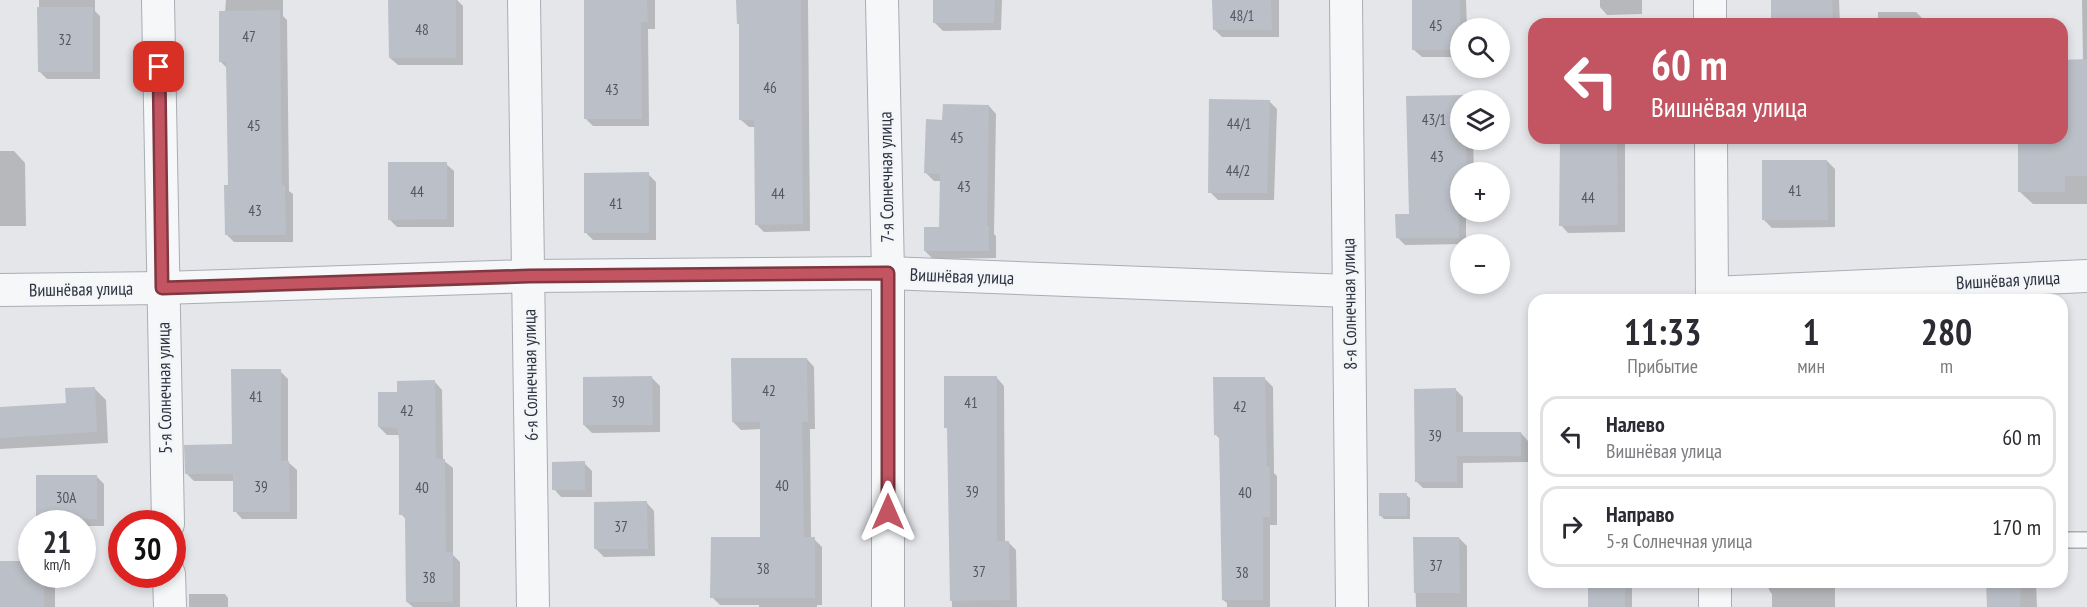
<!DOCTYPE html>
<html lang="ru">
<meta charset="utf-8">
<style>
body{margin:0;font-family:"PT Sans Narrow",sans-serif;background:#f7f7f7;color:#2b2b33;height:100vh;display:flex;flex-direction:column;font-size:22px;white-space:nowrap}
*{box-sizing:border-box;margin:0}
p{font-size:20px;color:#7c7c81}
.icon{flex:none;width:33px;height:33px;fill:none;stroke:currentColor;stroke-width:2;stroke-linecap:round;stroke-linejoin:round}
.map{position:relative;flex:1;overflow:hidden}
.details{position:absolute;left:1528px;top:294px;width:540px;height:294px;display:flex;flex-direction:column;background:#fff;border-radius:18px;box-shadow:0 3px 9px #0003}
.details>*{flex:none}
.banner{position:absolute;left:1528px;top:18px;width:540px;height:126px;border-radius:18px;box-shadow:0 3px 9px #0003;background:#c35562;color:#fff;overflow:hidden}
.buttons{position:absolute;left:1450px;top:18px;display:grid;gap:12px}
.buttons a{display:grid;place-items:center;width:60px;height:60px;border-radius:50%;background:#fff;box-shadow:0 3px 9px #0003;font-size:30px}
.speed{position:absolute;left:18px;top:510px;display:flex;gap:12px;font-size:30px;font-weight:700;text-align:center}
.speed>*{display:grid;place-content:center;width:78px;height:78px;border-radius:50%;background:#fff;box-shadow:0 3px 9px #0003;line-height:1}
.speed small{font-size:15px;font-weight:400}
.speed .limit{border:9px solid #d22;background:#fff;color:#111}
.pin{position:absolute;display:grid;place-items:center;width:51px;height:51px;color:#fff;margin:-26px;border-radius:12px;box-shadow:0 3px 9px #0006}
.me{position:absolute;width:66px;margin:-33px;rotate:0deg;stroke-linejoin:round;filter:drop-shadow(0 0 4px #0008)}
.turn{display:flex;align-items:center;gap:21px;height:126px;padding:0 24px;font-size:27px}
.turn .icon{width:78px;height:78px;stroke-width:2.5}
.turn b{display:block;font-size:42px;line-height:51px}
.eta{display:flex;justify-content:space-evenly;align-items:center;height:102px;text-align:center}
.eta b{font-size:36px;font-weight:700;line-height:42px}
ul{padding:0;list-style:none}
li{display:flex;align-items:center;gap:18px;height:81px;margin:0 12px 9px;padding:0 12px;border:3px solid #e1e1e2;border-radius:18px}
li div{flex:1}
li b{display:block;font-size:22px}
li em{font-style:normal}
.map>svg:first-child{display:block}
</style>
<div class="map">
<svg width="2087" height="607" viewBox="0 0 2087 607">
<rect width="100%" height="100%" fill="#e4e6ea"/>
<g fill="#0003">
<path d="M 39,0 L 95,0 L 95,11 L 100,16 L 100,79 L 47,79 L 39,71 Z"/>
<path d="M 226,0 L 283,0 L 283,16 L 287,20 L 289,191 L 293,194 L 293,242 L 234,242 L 226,234 L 229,186 L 228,69 L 221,62 Z"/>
<path d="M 390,0 L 457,0 L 463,6 L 463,65 L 398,65 L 390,58 Z"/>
<path d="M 585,0 L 655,0 L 655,29 L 648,29 L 649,126 L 593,126 L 585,118 Z"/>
<path d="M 738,0 L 808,0 L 810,231 L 764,232 L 756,224 L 756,127 L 749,127 L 741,120 L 741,26 Z"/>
<path d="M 935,0 L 1002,0 L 1001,30 L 943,31 L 935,23 Z"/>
<path d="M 1214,0 L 1279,0 L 1279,37 L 1222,37 L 1214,29 Z"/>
<path d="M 1414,0 L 1466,0 L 1467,28 L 1461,28 L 1461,57 L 1422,57 L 1414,50 Z"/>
<path d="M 1600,0 L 1642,0 L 1642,14 L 1607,15 L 1600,7 Z"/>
<path d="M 1772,0 L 1839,0 L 1840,24 L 1772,24 Z"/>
<path d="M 2082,0 L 2087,0 L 2087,204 L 2033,204 L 2020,192 L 2019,138 L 2062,138 L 2083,61 Z"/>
<path d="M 1878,12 L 1916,12 L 1924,20 L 1924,24 L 1878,24 Z"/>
<path d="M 1464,97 L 1468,100 L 1461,100 L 1461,140 L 1473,140 L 1474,172 L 1461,172 L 1461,212 L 1466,212 L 1466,244 L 1405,245 L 1397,237 L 1411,215 L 1408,98 Z"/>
<path d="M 1269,101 L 1277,109 L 1274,200 L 1218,200 L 1210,192 Z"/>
<path d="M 989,106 L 996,114 L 994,234 L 996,236 L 996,258 L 933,259 L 925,251 L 940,228 L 942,181 L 934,181 L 926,173 L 944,122 Z"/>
<path d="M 1561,138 L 1625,138 L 1625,232 L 1568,233 L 1561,225 Z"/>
<path d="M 1881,138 L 1924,138 L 1924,143 L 1886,143 Z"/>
<path d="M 0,151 L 14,151 L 25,163 L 26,226 L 0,226 Z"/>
<path d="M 1827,161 L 1835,169 L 1835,227 L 1772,228 L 1764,220 Z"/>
<path d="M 446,164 L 454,171 L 454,227 L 397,227 L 389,219 Z"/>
<path d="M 648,174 L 656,182 L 656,240 L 593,240 L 585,232 Z"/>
<path d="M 807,359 L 814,367 L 815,429 L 810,429 L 811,539 L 814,539 L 822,547 L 822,605 L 817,605 L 817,607 L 759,607 L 759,605 L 720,605 L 712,597 L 762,539 L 761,429 L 741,430 L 733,422 Z"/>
<path d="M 280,371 L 288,379 L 288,462 L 297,470 L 297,519 L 242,519 L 235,511 L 235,481 L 194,481 L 187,474 L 233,446 Z"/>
<path d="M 652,378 L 660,386 L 660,432 L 592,433 L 584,425 Z"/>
<path d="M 997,378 L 1004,386 L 1005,542 L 1008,542 L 1016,550 L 1017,607 L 952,607 L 949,430 L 946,427 Z"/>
<path d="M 1265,379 L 1273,387 L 1274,473 L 1277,476 L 1277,525 L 1270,525 L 1270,607 L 1227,607 L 1227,603 L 1223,600 L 1220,439 L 1215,434 Z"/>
<path d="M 435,382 L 442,390 L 443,460 L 453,468 L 453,555 L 460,562 L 460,607 L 413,607 L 407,602 L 407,520 L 401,514 L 399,435 L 387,435 L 379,427 L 399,394 Z"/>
<path d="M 95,389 L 106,400 L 108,443 L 0,449 L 0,408 L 67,404 Z"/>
<path d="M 1456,390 L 1463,397 L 1463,434 L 1521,433 L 1528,441 L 1528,462 L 1463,463 L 1463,488 L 1423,488 L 1416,481 Z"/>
<path d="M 584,463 L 592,471 L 592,497 L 561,497 L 554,489 Z"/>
<path d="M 96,476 L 104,484 L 104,526 L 82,526 L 82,524 L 42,524 L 37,519 Z"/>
<path d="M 1406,495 L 1410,498 L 1410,519 L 1384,519 L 1380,515 Z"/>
<path d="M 647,503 L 654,511 L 655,556 L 604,557 L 596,549 Z"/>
<path d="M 1414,538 L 1459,538 L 1467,546 L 1467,607 L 1416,607 Z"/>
<path d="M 0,563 L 32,574 L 55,574 L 55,607 L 0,607 Z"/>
<path d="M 1589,582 L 1632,582 L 1632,607 L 1590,607 Z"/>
<path d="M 1768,582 L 1835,582 L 1835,607 L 1772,607 L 1772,594 L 1769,590 Z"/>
<path d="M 1988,582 L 2036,582 L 2037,607 L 1988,607 Z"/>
<path d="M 189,594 L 225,594 L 228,598 L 228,607 L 189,607 Z"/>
</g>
<g fill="#bbbfc7">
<path d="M 388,0 L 456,0 L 456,58 L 389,58 Z"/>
<path d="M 584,0 L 647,0 L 648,22 L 641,22 L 642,119 L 584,119 Z"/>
<path d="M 736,0 L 801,0 L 803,224 L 755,225 L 754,120 L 739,120 L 739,24 L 737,24 Z"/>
<path d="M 933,0 L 995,0 L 994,23 L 933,23 Z"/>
<path d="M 1212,0 L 1271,0 L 1272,30 L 1213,30 Z"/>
<rect x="1412" y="0" width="48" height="50"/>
<path d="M 1771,0 L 1832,0 L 1833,24 L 1771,24 Z"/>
<path d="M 37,7 L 93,7 L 93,72 L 38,72 Z"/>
<path d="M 280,10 L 282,185 L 285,185 L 286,235 L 225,235 L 224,185 L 228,185 L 226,62 L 219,62 L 219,11 Z"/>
<path d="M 2087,59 L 2087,176 L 2065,176 L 2065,192 L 2018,192 L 2018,138 L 2062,138 L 2062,60 Z"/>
<path d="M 1465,95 L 1465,100 L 1461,100 L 1461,140 L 1466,140 L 1467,172 L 1461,172 L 1461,184 L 1458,184 L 1459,238 L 1396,238 L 1395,214 L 1409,214 L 1406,96 Z"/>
<path d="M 1209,99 L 1270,100 L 1267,193 L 1208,193 Z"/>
<path d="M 943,104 L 989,105 L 987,226 L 989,226 L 989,251 L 924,251 L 924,227 L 939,227 L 940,174 L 924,173 L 926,119 L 942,120 Z"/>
<path d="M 1560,138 L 1617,138 L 1618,225 L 1559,226 Z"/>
<path d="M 1762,160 L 1827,160 L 1828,220 L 1762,220 Z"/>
<path d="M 388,162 L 447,162 L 447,219 L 388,220 Z"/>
<path d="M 649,172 L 649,233 L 584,233 L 584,173 Z"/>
<path d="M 731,358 L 807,358 L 808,422 L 802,422 L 804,537 L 815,537 L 815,598 L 710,598 L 711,537 L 760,537 L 760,422 L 732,422 Z"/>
<path d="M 231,369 L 281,369 L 281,461 L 289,461 L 290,512 L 233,512 L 233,474 L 185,474 L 184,445 L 232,444 Z"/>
<path d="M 652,376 L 653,425 L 583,425 L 583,377 Z"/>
<path d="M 944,376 L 997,376 L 997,541 L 1009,541 L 1010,600 L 950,601 L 947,428 L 944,428 Z"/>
<path d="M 1213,377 L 1265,377 L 1267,467 L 1270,467 L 1270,517 L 1263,517 L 1263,600 L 1222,600 L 1219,435 L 1214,435 Z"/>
<path d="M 435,380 L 436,459 L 445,459 L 446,552 L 453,552 L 453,602 L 406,602 L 405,515 L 399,515 L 399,439 L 397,428 L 378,427 L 378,392 L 397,392 L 397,381 Z"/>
<path d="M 95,387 L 97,432 L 0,438 L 0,407 L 66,403 L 65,388 Z"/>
<path d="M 1456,388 L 1456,432 L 1521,432 L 1521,456 L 1457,456 L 1457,482 L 1415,482 L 1414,389 Z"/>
<path d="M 585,461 L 585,490 L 552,490 L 552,462 Z"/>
<rect x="36" y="475" width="61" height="44"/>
<rect x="1379" y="493" width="28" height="23"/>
<path d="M 647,501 L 648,549 L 594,549 L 594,502 Z"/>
<path d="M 1413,537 L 1459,537 L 1460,593 L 1414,593 Z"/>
<path d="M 0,561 L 32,561 L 32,574 L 44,574 L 44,607 L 0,607 Z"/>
<rect x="1588" y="582" width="37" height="25"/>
<path d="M 1986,582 L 2021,582 L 2020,607 L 1987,607 Z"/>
</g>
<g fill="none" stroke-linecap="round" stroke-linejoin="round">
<g stroke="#a9adb4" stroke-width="18">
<path id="service" d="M 2062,540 L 2087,540"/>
</g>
<g stroke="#a9adb4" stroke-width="34">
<g id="minor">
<path d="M 158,0 L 168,524"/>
<path d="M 524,0 L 533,607"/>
<path d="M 882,0 L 888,273 L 888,607"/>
<path d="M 1346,0 L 1352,607"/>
<path d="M 1710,0 L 1710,24"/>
<path d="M 1711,138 L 1712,300"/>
<path d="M 0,290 L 162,288 L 529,276 L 888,273 L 1349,291"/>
<path d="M 1712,293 L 2087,276"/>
<path d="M 169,574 L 170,607"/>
<path d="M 1715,582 L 1715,607"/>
</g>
</g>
<use href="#service" stroke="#f6f7f9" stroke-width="15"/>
<use href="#minor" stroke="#f6f7f9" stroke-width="32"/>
</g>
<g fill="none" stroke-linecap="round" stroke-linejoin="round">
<g stroke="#7f3740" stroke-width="15">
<path id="route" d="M 159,67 L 162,288 L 529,276 L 888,273 L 888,512"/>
</g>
<use href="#route" stroke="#c35562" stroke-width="10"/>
</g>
<g text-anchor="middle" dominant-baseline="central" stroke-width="4.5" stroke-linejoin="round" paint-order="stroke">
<g font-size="15" fill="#505762">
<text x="1242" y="15">48/1</text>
<text x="1436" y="25">45</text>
<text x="422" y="29">48</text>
<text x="249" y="36">47</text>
<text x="65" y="39">32</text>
<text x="770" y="87">46</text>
<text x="612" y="89">43</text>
<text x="1434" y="119">43/1</text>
<text x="1239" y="123">44/1</text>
<text x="254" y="125">45</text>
<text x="957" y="137">45</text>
<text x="1437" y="156">43</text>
<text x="1238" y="170">44/2</text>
<text x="964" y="186">43</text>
<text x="1795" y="190">41</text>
<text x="417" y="191">44</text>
<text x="778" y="193">44</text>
<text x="1588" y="197">44</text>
<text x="616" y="203">41</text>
<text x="255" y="210">43</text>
<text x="769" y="390">42</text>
<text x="256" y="396">41</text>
<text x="618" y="401">39</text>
<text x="971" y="402">41</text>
<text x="1240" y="406">42</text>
<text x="407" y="410">42</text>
<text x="1435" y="435">39</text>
<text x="782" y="485">40</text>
<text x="261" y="486">39</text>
<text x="422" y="487">40</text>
<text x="972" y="491">39</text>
<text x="1245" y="492">40</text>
<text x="66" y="497">30А</text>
<text x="621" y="526">37</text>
<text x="1436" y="565">37</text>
<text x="763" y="568">38</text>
<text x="979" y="571">37</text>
<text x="1242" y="572">38</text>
<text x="429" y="577">38</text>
</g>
<g font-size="18" fill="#2d3441" stroke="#f3f5f8">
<text transform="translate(886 177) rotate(-91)">7-я Солнечная улица</text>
<text transform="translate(962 276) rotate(2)">Вишнёвая улица</text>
<text transform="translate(2008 280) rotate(-3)">Вишнёвая улица</text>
<text transform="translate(81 289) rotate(-1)">Вишнёвая улица</text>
<text transform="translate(1349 304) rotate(-91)">8-я Солнечная улица</text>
<text transform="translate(530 375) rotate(-91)">6-я Солнечная улица</text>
<text transform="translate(164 388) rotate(-91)">5-я Солнечная улица</text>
</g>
</g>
</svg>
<div class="buttons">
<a><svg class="icon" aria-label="search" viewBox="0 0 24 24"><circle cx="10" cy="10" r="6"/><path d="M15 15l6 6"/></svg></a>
<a><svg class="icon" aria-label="layers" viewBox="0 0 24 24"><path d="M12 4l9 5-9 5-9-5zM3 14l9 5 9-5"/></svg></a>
<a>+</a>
<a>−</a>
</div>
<div class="speed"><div>21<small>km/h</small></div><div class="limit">30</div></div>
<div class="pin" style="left:159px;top:67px;background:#d93025"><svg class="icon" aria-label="arrive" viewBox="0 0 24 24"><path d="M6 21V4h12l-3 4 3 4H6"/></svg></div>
<svg class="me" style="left:888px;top:512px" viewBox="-20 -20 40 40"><path d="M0-17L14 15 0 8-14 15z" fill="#c35562" stroke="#fff" stroke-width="4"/></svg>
<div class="banner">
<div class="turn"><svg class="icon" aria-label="left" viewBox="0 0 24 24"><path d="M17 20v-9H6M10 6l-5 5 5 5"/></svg><div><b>60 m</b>Вишнёвая улица</div></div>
</div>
<section class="details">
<div class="eta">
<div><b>11:33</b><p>Прибытие</p></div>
<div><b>1</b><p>мин</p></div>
<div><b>280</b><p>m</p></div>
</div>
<ul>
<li><svg class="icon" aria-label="left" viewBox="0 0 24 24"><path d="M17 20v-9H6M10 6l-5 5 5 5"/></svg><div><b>Налево</b><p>Вишнёвая улица</p></div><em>60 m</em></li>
<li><svg class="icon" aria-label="right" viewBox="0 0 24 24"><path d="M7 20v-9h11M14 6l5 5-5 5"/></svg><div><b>Направо</b><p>5-я Солнечная улица</p></div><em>170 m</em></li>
</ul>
</section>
</div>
